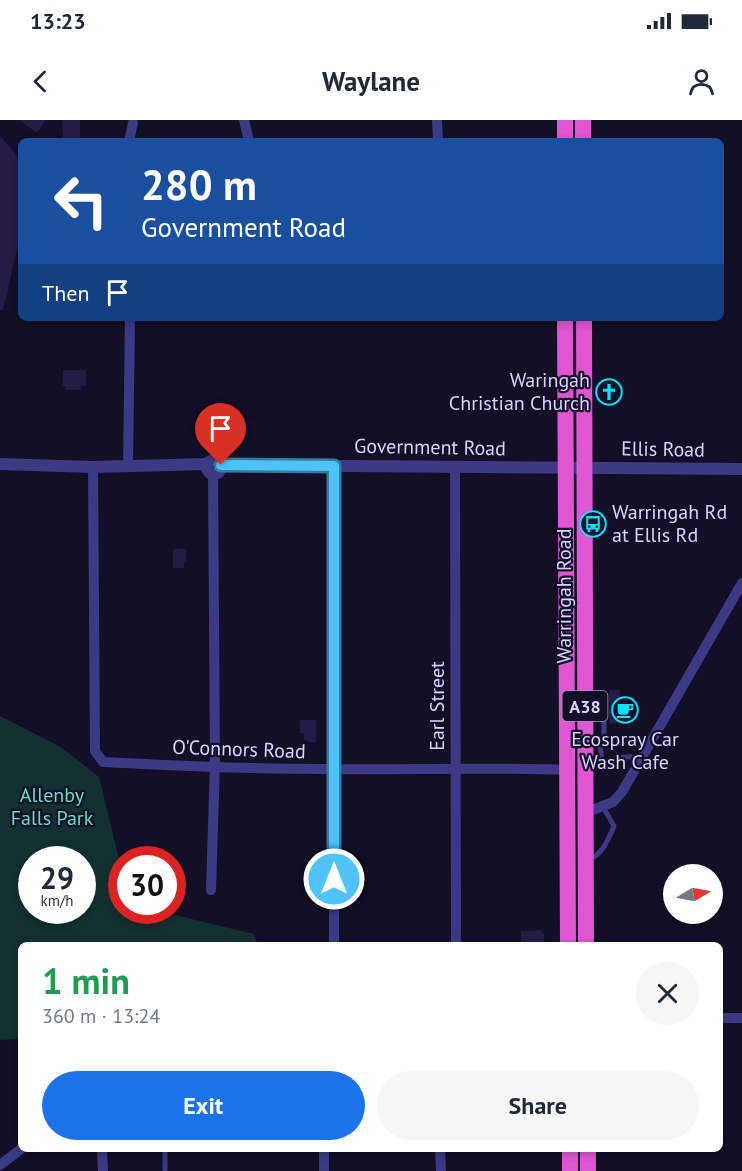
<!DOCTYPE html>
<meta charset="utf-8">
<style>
body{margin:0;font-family:"PT Sans",sans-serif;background:#f6f6f7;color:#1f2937;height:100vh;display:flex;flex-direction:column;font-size:22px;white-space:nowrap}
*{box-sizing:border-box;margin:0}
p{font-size:20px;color:#747a83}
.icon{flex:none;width:33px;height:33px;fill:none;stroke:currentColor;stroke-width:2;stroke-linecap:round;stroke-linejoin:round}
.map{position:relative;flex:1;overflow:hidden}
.drawer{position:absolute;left:18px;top:822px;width:705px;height:210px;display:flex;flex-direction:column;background:#fff;border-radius:9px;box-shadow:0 3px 9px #0003}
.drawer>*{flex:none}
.top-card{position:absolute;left:18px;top:18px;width:706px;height:183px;border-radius:9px;box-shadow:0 3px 9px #0003;background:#1a4fa0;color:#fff;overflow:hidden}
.needle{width:39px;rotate:80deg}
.controls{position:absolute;left:663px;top:744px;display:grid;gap:12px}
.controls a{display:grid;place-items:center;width:60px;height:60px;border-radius:50%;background:#fff;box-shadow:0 3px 9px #0003;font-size:30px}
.speed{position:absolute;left:18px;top:726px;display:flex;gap:12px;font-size:30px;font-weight:700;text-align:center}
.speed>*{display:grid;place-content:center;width:78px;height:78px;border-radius:50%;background:#fff;box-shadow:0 3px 9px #0003;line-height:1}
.speed small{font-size:15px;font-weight:400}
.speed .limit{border:9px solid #d22;background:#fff;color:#111}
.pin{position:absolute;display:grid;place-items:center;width:51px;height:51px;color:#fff;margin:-62px -26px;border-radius:50% 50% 50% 0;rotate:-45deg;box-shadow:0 0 6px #0007}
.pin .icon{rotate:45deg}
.me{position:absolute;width:66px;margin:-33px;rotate:0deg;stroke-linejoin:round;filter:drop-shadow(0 0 4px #0008)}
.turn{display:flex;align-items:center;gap:21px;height:126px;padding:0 24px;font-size:27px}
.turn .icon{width:78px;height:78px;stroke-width:2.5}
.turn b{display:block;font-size:42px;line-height:51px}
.then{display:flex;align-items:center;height:57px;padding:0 24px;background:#0003;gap:12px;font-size:22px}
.round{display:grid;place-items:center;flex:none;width:63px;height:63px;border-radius:32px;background:#f6f6f7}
.summary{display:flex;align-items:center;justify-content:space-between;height:102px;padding:0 24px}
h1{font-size:36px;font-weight:800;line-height:45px;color:#1e9e55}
.cta{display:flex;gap:12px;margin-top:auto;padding:12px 24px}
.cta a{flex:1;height:69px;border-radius:36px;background:#1a73e8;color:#fff;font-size:24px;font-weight:800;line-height:69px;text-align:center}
.cta a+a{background:#f6f6f7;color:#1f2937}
.status{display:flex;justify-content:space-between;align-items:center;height:42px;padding:0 30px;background:#fff;direction:ltr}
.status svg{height:16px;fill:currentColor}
header{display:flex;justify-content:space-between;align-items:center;height:78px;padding:0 24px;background:#fff;font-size:27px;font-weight:800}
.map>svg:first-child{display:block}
</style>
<div class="status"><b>13:23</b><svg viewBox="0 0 49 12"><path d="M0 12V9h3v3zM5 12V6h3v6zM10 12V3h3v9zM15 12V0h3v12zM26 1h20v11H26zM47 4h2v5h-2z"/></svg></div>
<header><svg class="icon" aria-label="back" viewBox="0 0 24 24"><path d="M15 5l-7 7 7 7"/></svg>Waylane<svg class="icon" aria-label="person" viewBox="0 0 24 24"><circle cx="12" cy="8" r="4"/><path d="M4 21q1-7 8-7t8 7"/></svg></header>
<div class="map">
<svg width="742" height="1051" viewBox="0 0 742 1051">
<rect width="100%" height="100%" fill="#130f26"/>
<path fill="#12302f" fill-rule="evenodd" d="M 0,596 L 61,627 L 99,657 L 121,747 L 122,790 L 158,791 L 254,814 L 258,825 L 21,825 L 21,919 L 0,920 ZM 32,740 L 82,740 L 82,790 L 32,790 Z"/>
<g fill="#241b47">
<path d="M 19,0 L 46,0 L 37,13 Z"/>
<path d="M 62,0 L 80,0 L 80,19 L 63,20 Z"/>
<path d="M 0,16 L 15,33 L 21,44 L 21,112 L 3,190 L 0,190 Z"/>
<path d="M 63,250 L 86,250 L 86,266 L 81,266 L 81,270 L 65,270 L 65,266 L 63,266 Z"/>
<path d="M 173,429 L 186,429 L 186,441 L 184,441 L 184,448 L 173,448 Z"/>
<path d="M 609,570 L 620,570 L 620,577 L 634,577 L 634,602 L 609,604 Z"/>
<path d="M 300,600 L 316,600 L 316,622 L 308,622 L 308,620 L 304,620 L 304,613 L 300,613 Z"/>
<path d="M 542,810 L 542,813 L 544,813 L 544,823 L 541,823 L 541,825 L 521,823 L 521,811 Z"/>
</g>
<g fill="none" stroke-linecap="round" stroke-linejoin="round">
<g stroke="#3d3a85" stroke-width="5">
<path d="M 586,582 L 604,582 L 604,614 L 600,625 L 602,641 C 616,641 628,632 641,640"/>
<path d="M 587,740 C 602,736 608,720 614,706 L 603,687"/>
<path d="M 165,1029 L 165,1051"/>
</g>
<g stroke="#3d3a85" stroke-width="10">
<path d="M 244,0 L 249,21"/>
<path d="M 437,0 L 438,21"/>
<path d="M 129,21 L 133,3"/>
<path d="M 128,346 L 130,198"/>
<path d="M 334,346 L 334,825"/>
<path d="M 93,347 L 95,631 L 103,642 C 178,646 252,649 326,649 C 406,650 486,647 567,650"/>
<path d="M 455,347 L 456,825"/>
<path d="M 585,693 L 613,682 L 622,672 L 742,463"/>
<path d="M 211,770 L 215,642 L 213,354"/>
<path d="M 720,898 L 742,898"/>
<path d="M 102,1029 L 103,1051"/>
<path d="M 324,1029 L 324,1051"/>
<path d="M 440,1029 L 441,1051"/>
<path d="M 0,1045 L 21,1029"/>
</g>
<g stroke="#3d3a85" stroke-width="12">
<circle cx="214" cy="347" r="7"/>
<path d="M 0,344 L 93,347 L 207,344"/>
<path d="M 221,345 L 742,349"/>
</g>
<g stroke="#e055d1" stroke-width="16">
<path d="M 565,0 L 565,21"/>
<path d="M 583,0 L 583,21"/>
<path d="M 565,198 L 568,825"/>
<path d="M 584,198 L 586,825"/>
<path d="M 570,1029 L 570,1051"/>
<path d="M 588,1029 L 588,1051"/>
</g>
</g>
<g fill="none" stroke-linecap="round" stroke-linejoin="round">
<g stroke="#337fa1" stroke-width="15">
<path id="route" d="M 221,345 L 334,346 L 334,759"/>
</g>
<use href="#route" stroke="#4fc3f7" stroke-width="10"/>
</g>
<defs>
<g id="church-ring" transform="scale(1.35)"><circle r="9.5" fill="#130f26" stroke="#00e5ff" stroke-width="1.5"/><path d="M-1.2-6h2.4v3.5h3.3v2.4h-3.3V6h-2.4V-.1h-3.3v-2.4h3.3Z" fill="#00e5ff"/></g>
<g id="bus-ring" transform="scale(1.35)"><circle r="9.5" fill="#130f26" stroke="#00e5ff" stroke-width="1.5"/><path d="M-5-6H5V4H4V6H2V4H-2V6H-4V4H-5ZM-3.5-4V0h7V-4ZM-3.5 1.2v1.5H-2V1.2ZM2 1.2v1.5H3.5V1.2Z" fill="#00e5ff"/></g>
<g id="cafe-ring" transform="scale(1.35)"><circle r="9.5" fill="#130f26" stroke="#00e5ff" stroke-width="1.5"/><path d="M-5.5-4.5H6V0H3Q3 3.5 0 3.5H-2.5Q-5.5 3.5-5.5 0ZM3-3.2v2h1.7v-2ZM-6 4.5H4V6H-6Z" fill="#00e5ff"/></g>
</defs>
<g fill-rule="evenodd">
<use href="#church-ring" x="609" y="272"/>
<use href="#bus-ring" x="593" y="404"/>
<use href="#cafe-ring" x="625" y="590"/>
</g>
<g text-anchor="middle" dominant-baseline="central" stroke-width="4.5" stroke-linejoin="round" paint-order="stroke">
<rect fill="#130f26" stroke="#9e99be" stroke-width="1.5" x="562.5" y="571" width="45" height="30" rx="4.5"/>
<g font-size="18" font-weight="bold" fill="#d9d4ff">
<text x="585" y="586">A38</text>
</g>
<g font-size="20" fill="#d9d4ff" stroke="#130f26" text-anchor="end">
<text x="590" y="260">Waringah<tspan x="590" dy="23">Christian Church</tspan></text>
<text x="612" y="392" text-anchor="start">Warringah Rd<tspan x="612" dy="23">at Ellis Rd</tspan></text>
<text x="625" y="619" text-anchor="middle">Ecospray Car<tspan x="625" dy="23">Wash Cafe</tspan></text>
</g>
<g font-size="20" fill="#d9d4ff" stroke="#130f26">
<text transform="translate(430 327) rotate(1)">Government Road</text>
<text transform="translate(663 329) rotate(1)">Ellis Road</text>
<text transform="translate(564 476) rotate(-90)">Warringah Road</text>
<text transform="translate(437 586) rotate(-90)">Earl Street</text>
<text transform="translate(239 629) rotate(2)">O'Connors Road</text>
</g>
<g font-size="20" fill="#5fe0c0" stroke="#130f26">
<text x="52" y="675">Allenby<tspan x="52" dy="23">Falls Park</tspan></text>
</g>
</g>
</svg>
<div class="controls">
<a><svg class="needle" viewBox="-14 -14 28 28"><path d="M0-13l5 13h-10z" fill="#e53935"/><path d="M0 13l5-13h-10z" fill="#747a83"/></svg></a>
</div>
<div class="speed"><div>29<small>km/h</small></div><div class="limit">30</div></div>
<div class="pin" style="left:221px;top:345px;background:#d93025"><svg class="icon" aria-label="arrive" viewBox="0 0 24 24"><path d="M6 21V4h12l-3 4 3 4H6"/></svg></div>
<svg class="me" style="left:334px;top:759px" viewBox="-20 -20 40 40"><circle r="17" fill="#4fc3f7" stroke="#fff" stroke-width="3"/><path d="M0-11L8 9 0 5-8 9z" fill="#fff"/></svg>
<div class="top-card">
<div class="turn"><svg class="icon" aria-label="left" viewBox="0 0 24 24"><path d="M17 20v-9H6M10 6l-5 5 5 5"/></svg><div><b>280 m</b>Government Road</div></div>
<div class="then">Then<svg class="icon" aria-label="arrive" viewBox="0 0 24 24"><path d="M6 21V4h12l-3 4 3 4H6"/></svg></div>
</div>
<section class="drawer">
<div class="summary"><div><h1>1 min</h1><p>360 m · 13:24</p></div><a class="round"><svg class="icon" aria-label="close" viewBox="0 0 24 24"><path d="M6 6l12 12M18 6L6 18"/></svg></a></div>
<div class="cta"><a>Exit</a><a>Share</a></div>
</section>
</div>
